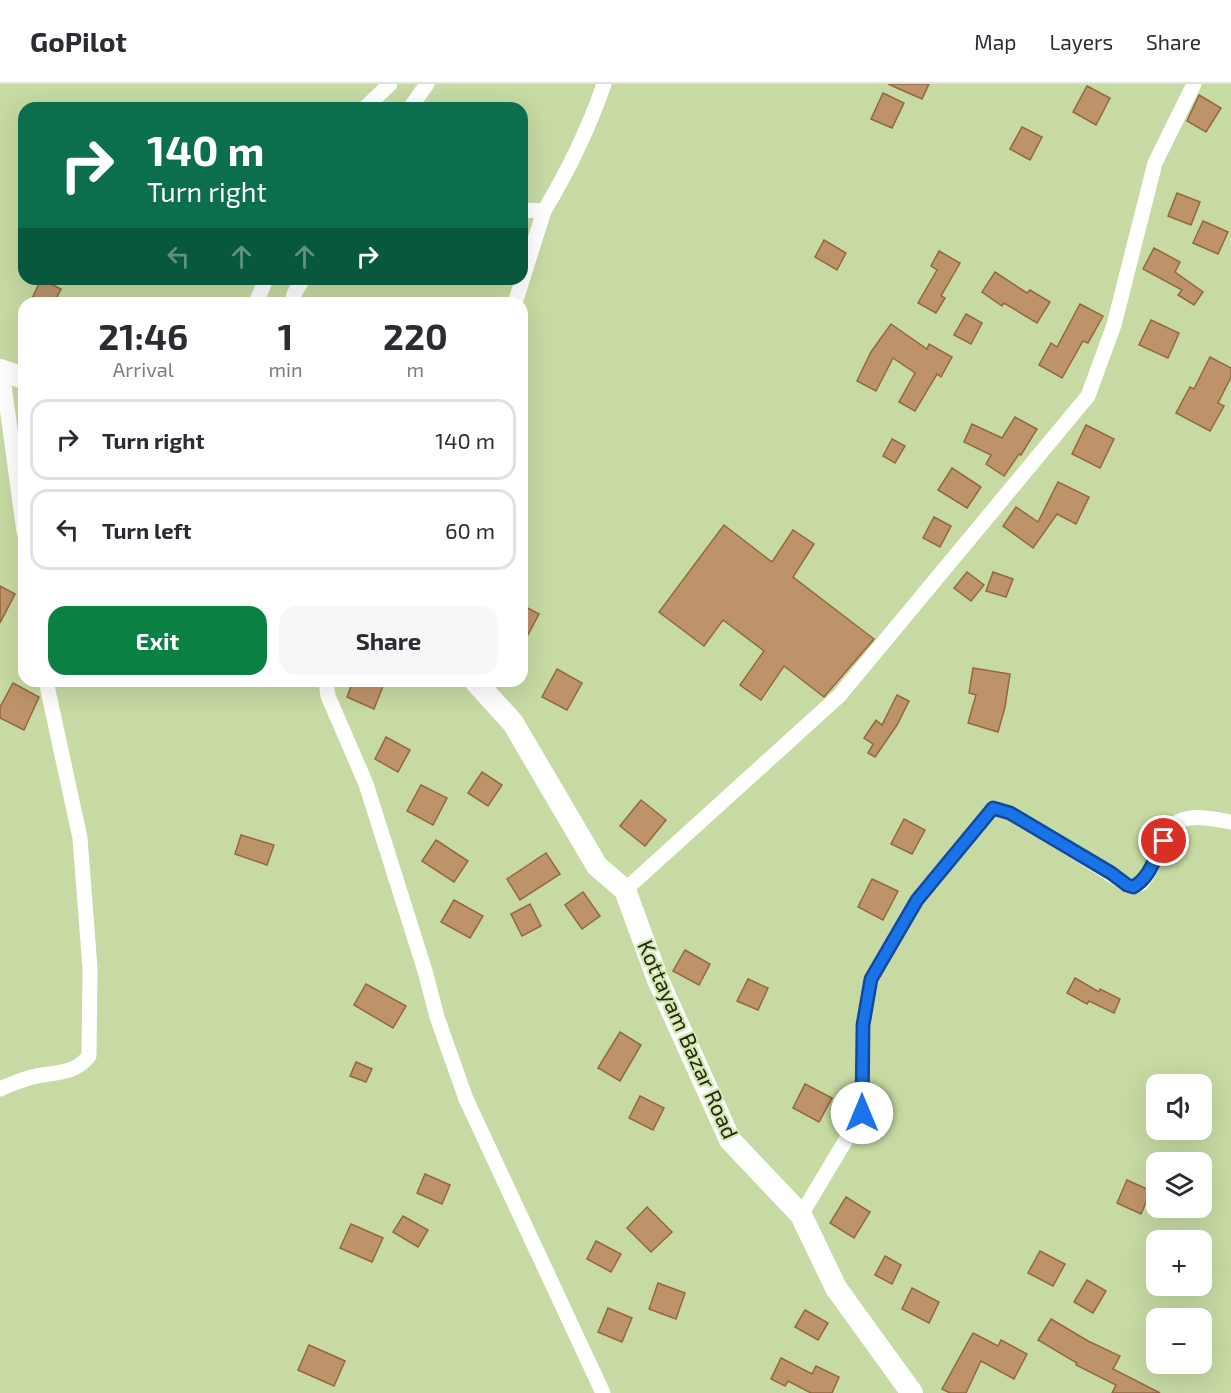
<!DOCTYPE html>
<meta charset="utf-8">
<style>
body{margin:0;font-family:"Exo 2",sans-serif;background:#f7f7f7;color:#2b2b33;height:100vh;display:flex;flex-direction:column;font-size:22px;white-space:nowrap}
*{box-sizing:border-box;margin:0}
p{font-size:20px;color:#7c7c81}
.icon{flex:none;width:33px;height:33px;fill:none;stroke:currentColor;stroke-width:2;stroke-linecap:round;stroke-linejoin:round}
.map{position:relative;flex:1;overflow:hidden}
.panel{position:absolute;left:18px;top:213px;width:510px;height:390px;display:flex;flex-direction:column;background:#fff;border-radius:18px;box-shadow:0 6px 24px #0002}
.panel>*{flex:none}
.banner{position:absolute;left:18px;top:18px;width:510px;height:183px;border-radius:18px;box-shadow:0 6px 24px #0002;background:#0b6e4f;color:#fff;overflow:hidden}
.controls{position:absolute;left:1146px;top:990px;display:grid;gap:12px}
.controls a{display:grid;place-items:center;width:66px;height:66px;border-radius:12px;background:#fff;box-shadow:0 6px 24px #0002;font-size:30px}
.pin{position:absolute;display:grid;place-items:center;width:51px;height:51px;color:#fff;margin:-26px;border:3px solid #fff;border-radius:50%;box-shadow:0 2px 6px #0007}
.me{position:absolute;width:66px;margin:-33px;rotate:0deg;stroke-linejoin:round;filter:drop-shadow(0 0 4px #0008)}
.turn{display:flex;align-items:center;gap:21px;height:126px;padding:0 30px;font-size:27px}
.turn .icon{width:78px;height:78px;stroke-width:2.5}
.turn b{display:block;font-size:42px;line-height:51px}
.lanes{display:flex;align-items:center;height:57px;padding:0 30px;background:#0003;justify-content:center;gap:30px;direction:ltr}
.lanes .off{opacity:.35}
.eta{display:flex;justify-content:space-evenly;align-items:center;height:102px;text-align:center}
.eta b{font-size:36px;font-weight:700;line-height:42px}
.primary-button{display:flex;gap:12px;margin-top:auto;padding:12px 30px}
.primary-button a{flex:1;height:69px;border-radius:18px;background:#0b8043;color:#fff;font-size:24px;font-weight:700;line-height:69px;text-align:center}
.primary-button a+a{background:#f7f7f7;color:#2b2b33}
ul{padding:0;list-style:none}
li{display:flex;align-items:center;gap:18px;height:81px;margin:0 12px 9px;padding:0 18px;border:3px solid #e1e1e2;border-radius:18px}
li div{flex:1}
li b{display:block;font-size:22px}
li em{font-style:normal}
header{display:flex;align-items:center;gap:36px;box-sizing:border-box;height:84px;padding:0 30px;background:#fff;border-bottom:2px solid #e1e1e2}
header strong{font-size:28px}
nav{display:flex;gap:33px;margin-inline-start:auto;font-size:21px}
.map>svg:first-child{display:block}
</style>
<header>
<strong>GoPilot</strong>
<nav><a>Map</a><a>Layers</a><a>Share</a></nav>
</header>
<div class="map">
<svg width="1231" height="1309" viewBox="0 0 1231 1309">
<rect width="100%" height="100%" fill="#c7daa3"/>
<g fill="#bf936a" stroke="#926841" stroke-width="1.5">
<path d="M 888,0 L 929,0 L 922,15 Z"/>
<path d="M 1087,2 L 1110,14 L 1096,41 L 1073,28 Z"/>
<path d="M 883,9 L 904,19 L 892,44 L 871,35 Z"/>
<path d="M 1199,11 L 1221,24 L 1206,48 L 1187,37 Z"/>
<path d="M 1022,43 L 1042,53 L 1030,76 L 1010,65 Z"/>
<path d="M 1177,109 L 1200,118 L 1191,141 L 1168,132 Z"/>
<path d="M 1203,137 L 1228,148 L 1218,170 L 1193,159 Z"/>
<path d="M 824,156 L 846,169 L 837,186 L 815,173 Z"/>
<path d="M 1154,164 L 1180,178 L 1175,188 L 1203,208 L 1194,221 L 1178,211 L 1182,206 L 1143,185 Z"/>
<path d="M 939,167 L 960,179 L 941,212 L 945,214 L 936,229 L 918,219 L 937,186 L 931,182 Z"/>
<path d="M 995,188 L 1027,209 L 1030,206 L 1050,218 L 1037,239 L 1004,219 L 1002,222 L 982,208 Z"/>
<path d="M 41,195 L 61,205 L 54,219 L 30,219 Z"/>
<path d="M 1080,220 L 1103,232 L 1088,259 L 1083,257 L 1062,294 L 1039,281 L 1051,259 L 1057,263 Z"/>
<path d="M 966,230 L 982,239 L 971,260 L 954,251 Z"/>
<path d="M 1151,236 L 1179,249 L 1168,274 L 1139,261 Z"/>
<path d="M 891,240 L 927,265 L 929,260 L 952,273 L 941,293 L 937,290 L 915,327 L 899,318 L 915,289 L 893,274 L 876,307 L 857,297 L 871,268 Z"/>
<path d="M 1210,273 L 1231,284 L 1231,293 L 1218,319 L 1224,322 L 1210,347 L 1176,329 L 1190,303 L 1194,305 Z"/>
<path d="M 1015,333 L 1037,345 L 1021,371 L 1019,370 L 1004,392 L 986,380 L 991,371 L 964,358 L 972,340 L 1002,354 Z"/>
<path d="M 1086,341 L 1114,355 L 1100,384 L 1072,370 Z"/>
<path d="M 892,355 L 905,362 L 895,379 L 883,372 Z"/>
<path d="M 952,384 L 981,403 L 967,424 L 938,406 Z"/>
<path d="M 1058,398 L 1089,413 L 1076,440 L 1057,430 L 1033,464 L 1003,442 L 1016,423 L 1038,438 Z"/>
<path d="M 934,433 L 951,442 L 940,463 L 923,454 Z"/>
<path d="M 724,441 L 772,478 L 793,446 L 814,460 L 793,493 L 874,555 L 824,613 L 784,582 L 761,616 L 740,601 L 764,567 L 723,536 L 704,562 L 659,528 Z"/>
<path d="M 967,488 L 984,501 L 971,517 L 954,504 Z"/>
<path d="M 993,488 L 1013,495 L 1006,513 L 986,507 Z"/>
<path d="M 0,502 L 15,510 L 0,539 Z"/>
<path d="M 522,521 L 539,530 L 522,562 Z"/>
<path d="M 973,584 L 1010,590 L 1005,623 L 998,648 L 968,639 L 976,611 L 969,609 Z"/>
<path d="M 557,585 L 582,599 L 567,626 L 542,613 Z"/>
<path d="M 353,597 L 385,597 L 374,625 L 347,613 Z"/>
<path d="M 13,599 L 39,613 L 24,646 L 0,634 L 0,623 Z"/>
<path d="M 897,611 L 909,617 L 897,641 L 875,673 L 868,669 L 873,660 L 864,654 L 876,636 L 882,641 Z"/>
<path d="M 386,653 L 410,666 L 398,688 L 375,675 Z"/>
<path d="M 482,688 L 502,701 L 488,722 L 468,709 Z"/>
<path d="M 421,701 L 447,714 L 433,741 L 407,727 Z"/>
<path d="M 641,716 L 666,736 L 645,762 L 620,742 Z"/>
<path d="M 904,735 L 925,746 L 912,770 L 891,760 Z"/>
<path d="M 241,751 L 274,761 L 267,781 L 235,770 Z"/>
<path d="M 436,756 L 468,777 L 454,798 L 422,777 Z"/>
<path d="M 546,769 L 560,790 L 520,816 L 507,795 Z"/>
<path d="M 872,795 L 898,807 L 883,836 L 858,823 Z"/>
<path d="M 583,808 L 600,832 L 582,845 L 565,821 Z"/>
<path d="M 454,816 L 483,832 L 470,854 L 441,838 Z"/>
<path d="M 530,820 L 541,842 L 522,852 L 511,830 Z"/>
<path d="M 685,866 L 710,880 L 699,901 L 673,887 Z"/>
<path d="M 1075,894 L 1099,908 L 1100,905 L 1120,915 L 1114,929 L 1089,917 L 1087,920 L 1067,909 Z"/>
<path d="M 748,895 L 768,904 L 758,926 L 737,917 Z"/>
<path d="M 366,900 L 406,922 L 393,944 L 354,921 Z"/>
<path d="M 620,948 L 641,961 L 620,997 L 598,984 Z"/>
<path d="M 356,978 L 372,985 L 366,998 L 350,992 Z"/>
<path d="M 805,1000 L 832,1014 L 819,1038 L 793,1024 Z"/>
<path d="M 640,1012 L 664,1024 L 653,1046 L 629,1034 Z"/>
<path d="M 425,1090 L 450,1101 L 442,1120 L 417,1109 Z"/>
<path d="M 1127,1096 L 1151,1107 L 1141,1130 L 1117,1119 Z"/>
<path d="M 846,1113 L 870,1128 L 854,1154 L 830,1139 Z"/>
<path d="M 647,1123 L 672,1148 L 651,1168 L 627,1144 Z"/>
<path d="M 403,1132 L 428,1146 L 418,1163 L 393,1148 Z"/>
<path d="M 351,1140 L 383,1154 L 372,1178 L 340,1164 Z"/>
<path d="M 596,1157 L 621,1170 L 611,1188 L 587,1175 Z"/>
<path d="M 1040,1167 L 1065,1180 L 1053,1202 L 1028,1189 Z"/>
<path d="M 885,1172 L 901,1181 L 892,1200 L 875,1191 Z"/>
<path d="M 1087,1196 L 1106,1207 L 1093,1229 L 1074,1218 Z"/>
<path d="M 658,1199 L 685,1209 L 676,1235 L 649,1225 Z"/>
<path d="M 912,1204 L 939,1218 L 929,1239 L 902,1225 Z"/>
<path d="M 608,1224 L 632,1234 L 622,1258 L 598,1248 Z"/>
<path d="M 805,1226 L 828,1239 L 818,1256 L 795,1243 Z"/>
<path d="M 1051,1235 L 1088,1257 L 1120,1272 L 1113,1285 L 1160,1309 L 1112,1309 L 1116,1301 L 1076,1281 L 1077,1279 L 1038,1256 Z"/>
<path d="M 973,1249 L 998,1262 L 1001,1256 L 1027,1270 L 1014,1295 L 981,1277 L 966,1309 L 950,1309 L 942,1305 Z"/>
<path d="M 309,1261 L 345,1277 L 334,1302 L 298,1286 Z"/>
<path d="M 781,1274 L 812,1290 L 816,1282 L 839,1293 L 832,1309 L 811,1309 L 788,1297 L 785,1302 L 771,1295 Z"/>
</g>
<g fill="none" stroke-linecap="round" stroke-linejoin="round">
<g stroke="#fff" stroke-width="15">
<path d="M 365,24 L 390,0"/>
<path d="M 410,24 L 427,0"/>
<path d="M 522,126 L 544,127 C 568,87 589,44 604,0"/>
<path d="M 256,219 L 266,195"/>
<path d="M 292,219 L 294,210 L 303,195"/>
<path d="M 515,219 L 544,127"/>
<path d="M 2,286 L 24,448"/>
<path d="M 326,597 L 328,612 L 366,700 L 425,887 L 437,933 L 466,1015 L 603,1309"/>
<path d="M 625,806 L 839,612 L 1088,312 L 1114,241 L 1155,79 L 1194,0"/>
<path d="M 0,1005 C 12,1000 24,994 37,992 C 57,988 75,990 89,972 L 90,884 L 80,754 L 46,597"/>
<path d="M 801,1131 L 862,1029 L 863,941 L 871,895 L 917,816 L 993,724 L 1010,729 L 1080,771 L 1127,801 L 1133,803 L 1142,799 L 1148,790 L 1173,741 C 1189,728 1212,735 1231,738"/>
</g>
<g stroke="#fff" stroke-width="22">
<path d="M 0,286 L 24,294"/>
<path d="M 475,597 L 513,639 L 597,782 L 625,806 L 658,896 L 730,1056 L 801,1131 L 836,1204 L 912,1309"/>
</g>
</g>
<g fill="none" stroke-linecap="round" stroke-linejoin="round">
<g stroke="#114b97" stroke-width="15">
<path id="route" d="M 862,1029 L 863,941 L 871,895 L 917,816 L 993,724 L 1010,729 L 1111,789 L 1127,801 L 1133,803 C 1150,794 1155,773 1164,757"/>
</g>
<use href="#route" stroke="#1a73e8" stroke-width="10"/>
</g>
<g text-anchor="middle" dominant-baseline="central" stroke-width="4.5" stroke-linejoin="round" paint-order="stroke">
<g font-size="22" fill="#232a14" stroke="#d4e8b0">
<text transform="translate(689 955) rotate(66)">Kottayam Bazar Road</text>
</g>
</g>
</svg>
<div class="controls">
<a><svg class="icon" aria-label="sound" viewBox="0 0 24 24"><path d="M4 9h4l5-4v14l-5-4H4zM17 9q2 3 0 6"/></svg></a>
<a><svg class="icon" aria-label="layers" viewBox="0 0 24 24"><path d="M12 4l9 5-9 5-9-5zM3 14l9 5 9-5"/></svg></a>
<a>+</a>
<a>−</a>
</div>
<div class="pin" style="left:1164px;top:757px;background:#d93025"><svg class="icon" aria-label="arrive" viewBox="0 0 24 24"><path d="M6 21V4h12l-3 4 3 4H6"/></svg></div>
<svg class="me" style="left:862px;top:1029px" viewBox="-20 -20 40 40"><circle r="19" fill="#fff"/><path d="M0-13L10 11 0 6-10 11z" fill="#1a73e8"/></svg>
<div class="banner">
<div class="turn"><svg class="icon" aria-label="right" viewBox="0 0 24 24"><path d="M7 20v-9h11M14 6l5 5-5 5"/></svg><div><b>140 m</b>Turn right</div></div>
<div class="lanes"><svg class="icon off" aria-label="left" viewBox="0 0 24 24"><path d="M17 20v-9H6M10 6l-5 5 5 5"/></svg><svg class="icon off" aria-label="ahead" viewBox="0 0 24 24"><path d="M12 20V5M6 11l6-6 6 6"/></svg><svg class="icon off" aria-label="ahead" viewBox="0 0 24 24"><path d="M12 20V5M6 11l6-6 6 6"/></svg><svg class="icon" aria-label="right" viewBox="0 0 24 24"><path d="M7 20v-9h11M14 6l5 5-5 5"/></svg></div>
</div>
<section class="panel">
<div class="eta">
<div><b>21:46</b><p>Arrival</p></div>
<div><b>1</b><p>min</p></div>
<div><b>220</b><p>m</p></div>
</div>
<ul>
<li><svg class="icon" aria-label="right" viewBox="0 0 24 24"><path d="M7 20v-9h11M14 6l5 5-5 5"/></svg><div><b>Turn right</b></div><em>140 m</em></li>
<li><svg class="icon" aria-label="left" viewBox="0 0 24 24"><path d="M17 20v-9H6M10 6l-5 5 5 5"/></svg><div><b>Turn left</b></div><em>60 m</em></li>
</ul>
<div class="primary-button"><a>Exit</a><a>Share</a></div>
</section>
</div>
